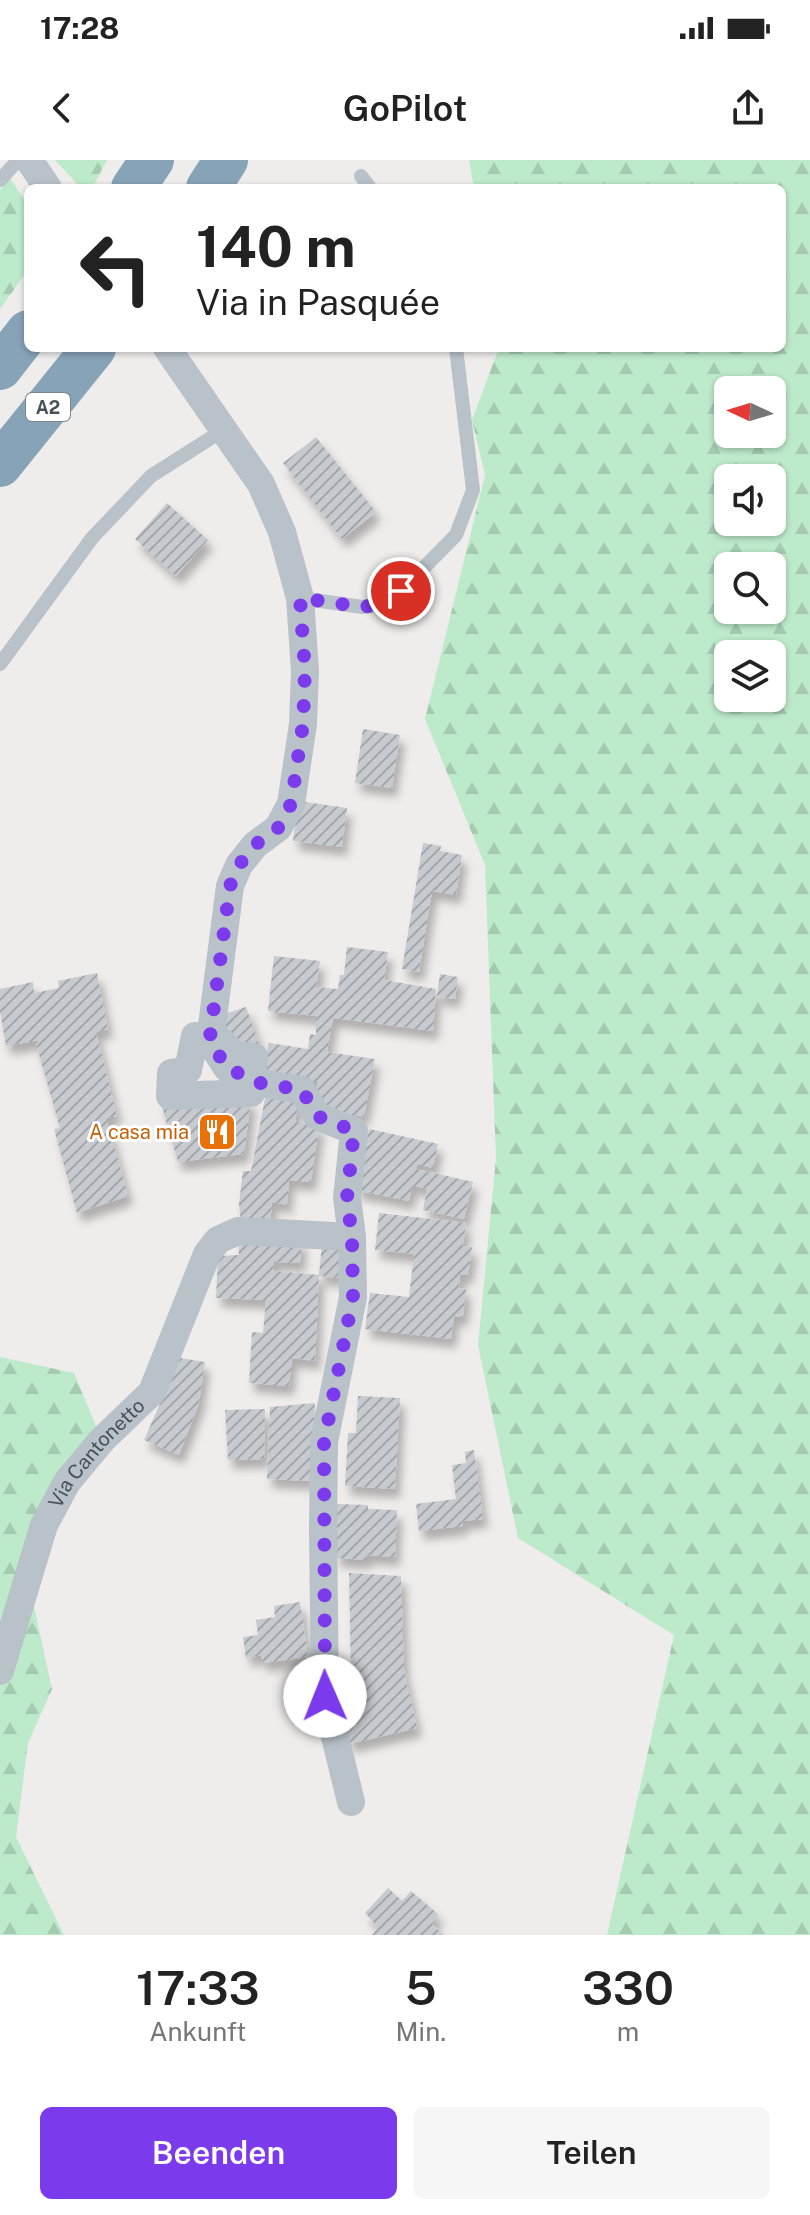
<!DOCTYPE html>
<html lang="de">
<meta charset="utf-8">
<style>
body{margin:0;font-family:"Public Sans",sans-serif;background:#f6f6f6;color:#222;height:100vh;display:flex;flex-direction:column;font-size:30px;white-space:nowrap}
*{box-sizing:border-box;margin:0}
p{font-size:26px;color:#767676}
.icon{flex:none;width:44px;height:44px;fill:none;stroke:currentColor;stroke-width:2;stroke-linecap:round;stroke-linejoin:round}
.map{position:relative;height:1775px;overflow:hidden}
.panel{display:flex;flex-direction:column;background:#fff;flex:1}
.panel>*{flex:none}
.banner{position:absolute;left:24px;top:24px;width:762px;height:168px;border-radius:12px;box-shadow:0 2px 6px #0004;background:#fff;color:#222;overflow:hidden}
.needle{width:52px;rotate:274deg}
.tools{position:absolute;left:714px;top:216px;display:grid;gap:16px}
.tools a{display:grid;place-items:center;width:72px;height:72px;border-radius:12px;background:#fff;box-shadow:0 2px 6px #0004;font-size:40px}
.pin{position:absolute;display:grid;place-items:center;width:68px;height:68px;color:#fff;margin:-34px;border:4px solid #fff;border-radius:50%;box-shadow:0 2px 8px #0007}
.me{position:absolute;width:88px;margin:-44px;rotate:359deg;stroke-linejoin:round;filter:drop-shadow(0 0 6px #0008)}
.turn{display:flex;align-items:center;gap:28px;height:168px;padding:0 40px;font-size:36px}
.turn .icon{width:104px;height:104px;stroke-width:2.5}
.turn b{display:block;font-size:56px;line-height:68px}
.eta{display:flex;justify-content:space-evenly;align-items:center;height:136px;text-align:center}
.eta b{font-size:48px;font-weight:600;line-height:56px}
.action{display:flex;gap:16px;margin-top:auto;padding:16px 40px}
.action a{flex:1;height:92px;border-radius:12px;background:#7c3aed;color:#fff;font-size:32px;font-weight:600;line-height:92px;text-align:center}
.action a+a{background:#f6f6f6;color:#222}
.status{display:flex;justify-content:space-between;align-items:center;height:56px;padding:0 40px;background:#fff;direction:ltr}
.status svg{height:22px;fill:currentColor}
header{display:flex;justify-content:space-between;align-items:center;height:104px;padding:0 40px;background:#fff;font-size:36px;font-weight:600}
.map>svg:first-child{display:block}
</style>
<div class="status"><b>17:28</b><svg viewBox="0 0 49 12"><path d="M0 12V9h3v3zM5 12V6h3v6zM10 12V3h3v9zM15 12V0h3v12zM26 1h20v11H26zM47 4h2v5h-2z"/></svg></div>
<header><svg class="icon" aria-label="back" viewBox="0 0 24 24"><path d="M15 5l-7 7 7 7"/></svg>GoPilot<svg class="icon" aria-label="share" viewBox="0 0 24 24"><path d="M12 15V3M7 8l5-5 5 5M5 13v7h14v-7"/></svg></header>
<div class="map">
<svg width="810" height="1775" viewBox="0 0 810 1775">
<defs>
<pattern id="forest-firs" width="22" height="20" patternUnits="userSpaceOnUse" patternTransform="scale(2)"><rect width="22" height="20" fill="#bdeaca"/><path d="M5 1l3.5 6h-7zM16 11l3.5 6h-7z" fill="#a4cab0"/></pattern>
<pattern id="building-hatch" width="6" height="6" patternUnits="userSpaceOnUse" patternTransform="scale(2)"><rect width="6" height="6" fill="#c7cacf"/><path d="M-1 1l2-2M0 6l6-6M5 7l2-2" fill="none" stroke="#a3a6ab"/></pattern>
<filter id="shadow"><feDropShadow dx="5" dy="9" stdDeviation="4" flood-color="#0004"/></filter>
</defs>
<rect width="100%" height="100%" fill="#efecec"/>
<g fill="url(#forest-firs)" fill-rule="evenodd">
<path d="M 55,0 L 107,0 L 92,28 L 81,28 Z"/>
<path d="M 469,0 L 810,0 L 810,1775 L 607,1775 L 674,1475 L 518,1378 L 478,1185 L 496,998 L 485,705 L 425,559 L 485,315 L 472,260 L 499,188 L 782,188 L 782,28 L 474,28 ZM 728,230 L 772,230 L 772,274 L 728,274 ZM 772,318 L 772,362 L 728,362 L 728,318 ZM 728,406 L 772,406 L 772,450 L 728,450 ZM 728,494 L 772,494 L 772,538 L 728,538 Z"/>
<path d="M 10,18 L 28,45 L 28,110 L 0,149 L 0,30 Z"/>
<path d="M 0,1197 L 74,1213 L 102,1280 L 28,1419 L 52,1529 L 28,1583 L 16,1677 L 64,1775 L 0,1775 Z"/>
</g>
<g fill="url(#building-hatch)" filter="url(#shadow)">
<path d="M 316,277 L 376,352 L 342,379 L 283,303 Z"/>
<path d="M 167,343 L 208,380 L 176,416 L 135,379 Z"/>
<path d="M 363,569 L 400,575 L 392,628 L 355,623 Z"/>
<path d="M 298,641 L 347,648 L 342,687 L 293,681 Z"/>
<path d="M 423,683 L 441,686 L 440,691 L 462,695 L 456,735 L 432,731 L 419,812 L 402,809 Z"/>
<path d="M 347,787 L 388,792 L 384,820 L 436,829 L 433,871 L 333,858 L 327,892 L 375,899 L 364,957 L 314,948 L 318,922 L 260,917 L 269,883 L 308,889 L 310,874 L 316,875 L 316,856 L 268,851 L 274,796 L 320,801 L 316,827 L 338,829 L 340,815 L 344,815 Z"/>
<path d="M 97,813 L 108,869 L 96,872 L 117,956 L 106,958 L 128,1036 L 77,1053 L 54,969 L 60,968 L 36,884 L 40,880 L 6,886 L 0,851 L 0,829 L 33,822 L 34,833 L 59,828 L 58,821 Z"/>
<path d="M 440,814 L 458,817 L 455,839 L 437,836 Z"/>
<path d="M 246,847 L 259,884 L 236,891 L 230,868 L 223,870 L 228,853 Z"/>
<path d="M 266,933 L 300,940 L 295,961 L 319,965 L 311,1022 L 289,1020 L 287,1045 L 272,1042 L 270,1065 L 241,1062 L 239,1044 L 243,1011 L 251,1011 Z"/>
<path d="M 251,939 L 244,994 L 178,1002 L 160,940 Z"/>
<path d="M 369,969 L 438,984 L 433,1008 L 417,1004 L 416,1009 L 473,1022 L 464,1059 L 423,1050 L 427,1029 L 412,1025 L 409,1041 L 355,1030 Z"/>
<path d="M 379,1053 L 466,1063 L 463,1086 L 472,1087 L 468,1115 L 460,1114 L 459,1128 L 466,1129 L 463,1157 L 454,1156 L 451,1179 L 365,1169 L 370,1133 L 409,1137 L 414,1094 L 375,1090 Z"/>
<path d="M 238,1077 L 302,1080 L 300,1103 L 276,1102 L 273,1099 L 274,1111 L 319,1115 L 322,1084 L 343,1085 L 338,1118 L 319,1116 L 315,1201 L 292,1198 L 289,1226 L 249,1223 L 252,1172 L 263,1173 L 266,1140 L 216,1138 L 218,1096 L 239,1095 Z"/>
<path d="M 180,1198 L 205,1202 L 199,1243 L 179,1295 L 144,1280 Z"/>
<path d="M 358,1236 L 400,1238 L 395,1329 L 345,1326 L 348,1273 L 356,1273 Z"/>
<path d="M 315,1243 L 311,1321 L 267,1319 L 270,1247 Z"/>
<path d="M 265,1249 L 264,1299 L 228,1300 L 225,1250 Z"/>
<path d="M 474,1290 L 483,1359 L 462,1361 L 463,1366 L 419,1371 L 416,1344 L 456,1339 L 452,1305 L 466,1303 L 465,1292 Z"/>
<path d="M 337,1344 L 368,1345 L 368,1349 L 397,1350 L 395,1397 L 366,1395 L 366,1400 L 335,1398 Z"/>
<path d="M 349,1413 L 401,1416 L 404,1510 L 417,1568 L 349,1584 L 332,1513 L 351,1513 Z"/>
<path d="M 300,1442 L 308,1497 L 263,1503 L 261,1495 L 246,1498 L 243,1477 L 258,1475 L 256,1460 L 275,1457 L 274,1446 Z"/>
<path d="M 388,1728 L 402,1741 L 411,1731 L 439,1755 L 431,1763 L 444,1775 L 372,1775 L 378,1767 L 365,1753 Z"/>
</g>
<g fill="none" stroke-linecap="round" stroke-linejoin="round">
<g stroke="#b8c2c8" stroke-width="14">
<path d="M 361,16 L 370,28"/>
<path d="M 0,20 L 18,0"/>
<path d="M 300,438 L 362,447 L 378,445 L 401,431 L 456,375 L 473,330 L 456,188"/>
<path d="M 0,504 L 92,378 L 151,316 L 225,269"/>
</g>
<g stroke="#b8c2c8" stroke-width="28">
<path d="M 29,0 L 48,28"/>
<path d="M 167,188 L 261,324 L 282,372 L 300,438 L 305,511 L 303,564 L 291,644 L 278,668 L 255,685 L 239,705 L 230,726 L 210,881 L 227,908 L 260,923 L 302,930 L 317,956 L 354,971 L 347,1038 L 352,1077 L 353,1137 L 324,1282 L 323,1371 L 325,1536 L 351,1642"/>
<path d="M 195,876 L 218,878 L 234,895 L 254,897 L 251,933 L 170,936 L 171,913 L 188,910 Z"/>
<path id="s1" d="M 0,1511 L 44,1365 L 67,1322 L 102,1280 L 152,1232 L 207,1094 L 218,1080 L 238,1071 L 352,1077"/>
</g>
<g stroke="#87a3b8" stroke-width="44">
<path d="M 133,28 L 152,0"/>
<path d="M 208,28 L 226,0"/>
<path d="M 0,208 L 28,172"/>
<path d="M 0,305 L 94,188"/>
</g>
</g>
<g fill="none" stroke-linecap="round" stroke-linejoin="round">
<path stroke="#7c3aed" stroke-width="14" stroke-dasharray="0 25.2" d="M 325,1536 L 324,1282 L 353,1137 L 352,1077 L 347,1038 L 354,971 L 317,956 L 302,930 L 260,923 L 227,908 L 210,881 L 210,877 L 230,726 L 239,705 L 255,685 L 278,668 L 291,644 L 303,564 L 305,511 L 300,438 L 362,447 L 378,445 L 401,431"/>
</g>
<defs>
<g id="restaurant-square" transform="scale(2)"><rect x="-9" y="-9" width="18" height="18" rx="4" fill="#e8710a" stroke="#fff"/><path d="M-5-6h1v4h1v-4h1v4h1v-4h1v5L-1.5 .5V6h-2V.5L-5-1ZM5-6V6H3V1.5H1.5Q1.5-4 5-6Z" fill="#fff"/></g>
</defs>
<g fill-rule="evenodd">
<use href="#restaurant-square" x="217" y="972"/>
</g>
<g text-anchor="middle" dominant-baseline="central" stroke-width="6" stroke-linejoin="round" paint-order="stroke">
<rect fill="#fff" stroke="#7e858a" stroke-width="2" x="26" y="233" width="44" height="28" rx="6"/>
<g font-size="18" font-weight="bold" fill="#465158">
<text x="48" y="247">A2</text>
</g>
<g font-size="20" fill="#c56008" stroke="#fff" text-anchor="end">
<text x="189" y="972">A casa mia</text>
</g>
<g font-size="20" fill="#465158" stroke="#fff">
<text stroke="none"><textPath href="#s1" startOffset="242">Via Cantonetto</textPath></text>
</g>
</g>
</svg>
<div class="tools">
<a><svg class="needle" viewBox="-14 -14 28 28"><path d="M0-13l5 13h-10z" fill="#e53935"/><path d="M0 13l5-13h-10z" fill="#767676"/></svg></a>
<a><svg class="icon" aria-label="sound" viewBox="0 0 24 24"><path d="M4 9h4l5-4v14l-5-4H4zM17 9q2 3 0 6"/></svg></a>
<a><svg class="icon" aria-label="search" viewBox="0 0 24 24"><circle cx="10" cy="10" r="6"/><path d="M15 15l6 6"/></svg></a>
<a><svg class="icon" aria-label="layers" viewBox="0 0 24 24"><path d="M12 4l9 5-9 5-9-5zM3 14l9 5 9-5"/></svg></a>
</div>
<div class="pin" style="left:401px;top:431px;background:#d93025"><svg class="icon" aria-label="arrive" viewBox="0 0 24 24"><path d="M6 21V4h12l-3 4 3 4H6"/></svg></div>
<svg class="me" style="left:325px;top:1536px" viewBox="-20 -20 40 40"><circle r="19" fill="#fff"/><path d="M0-13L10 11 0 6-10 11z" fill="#7c3aed"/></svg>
<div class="banner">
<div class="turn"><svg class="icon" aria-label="left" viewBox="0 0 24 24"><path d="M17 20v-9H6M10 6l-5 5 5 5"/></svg><div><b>140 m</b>Via in Pasquée</div></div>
</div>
</div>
<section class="panel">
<div class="eta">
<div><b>17:33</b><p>Ankunft</p></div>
<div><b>5</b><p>Min.</p></div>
<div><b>330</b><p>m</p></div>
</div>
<div class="action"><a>Beenden</a><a>Teilen</a></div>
</section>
